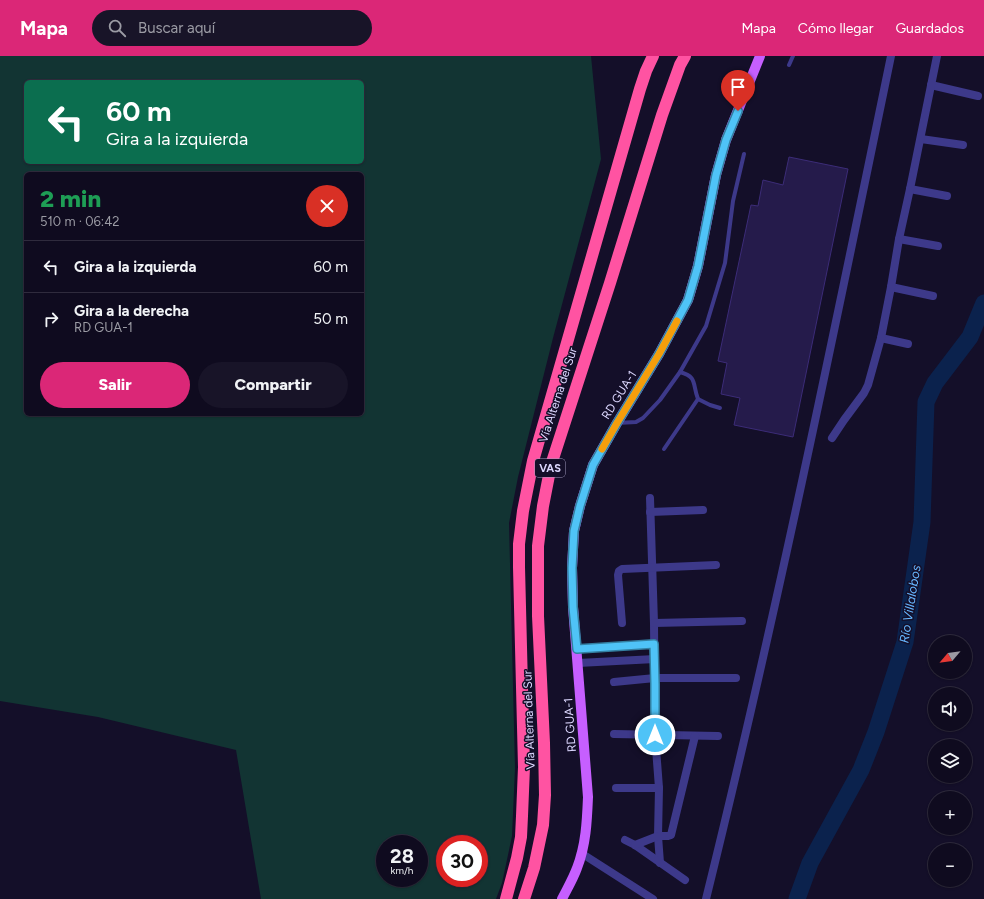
<!DOCTYPE html>
<html lang="es">
<meta charset="utf-8">
<style>
body{margin:0;font-family:Figtree,sans-serif;background:#181428;color:#f1f3f6;height:100vh;display:flex;flex-direction:column;font-size:15px;white-space:nowrap}
*{box-sizing:border-box;margin:0}
p{font-size:13px;color:#9b9ba4}
.icon{flex:none;width:22px;height:22px;fill:none;stroke:currentColor;stroke-width:2;stroke-linecap:round;stroke-linejoin:round}
.map{position:relative;flex:1;overflow:hidden}
.details{position:absolute;left:24px;top:116px;width:340px;height:244px;display:flex;flex-direction:column;background:#0f0b1f;border-radius:6px;box-shadow:0 1px 3px #0004,0 0 0 1px #2f2b3d}
.details>*{flex:none}
.hud{position:absolute;left:24px;top:24px;width:340px;height:84px;border-radius:6px;box-shadow:0 1px 3px #0004,0 0 0 1px #2f2b3d;background:#0b6e4f;color:#fff;overflow:hidden}
.needle{width:26px;rotate:241deg}
.buttons{position:absolute;left:928px;top:579px;display:grid;gap:8px}
.buttons a{display:grid;place-items:center;width:44px;height:44px;border-radius:50%;background:#0f0b1f;box-shadow:0 1px 3px #0004,0 0 0 1px #2f2b3d;font-size:20px}
.speed{position:absolute;left:376px;top:779px;display:flex;gap:8px;font-size:20px;font-weight:700;text-align:center}
.speed>*{display:grid;place-content:center;width:52px;height:52px;border-radius:50%;background:#0f0b1f;box-shadow:0 1px 3px #0004,0 0 0 1px #2f2b3d;line-height:1}
.speed small{font-size:10px;font-weight:400}
.speed .limit{border:6px solid #d22;background:#fff;color:#111}
.pin{position:absolute;display:grid;place-items:center;width:34px;height:34px;color:#fff;margin:-41px -17px;border-radius:50% 50% 50% 0;rotate:-45deg;box-shadow:0 0 4px #0007}
.pin .icon{rotate:45deg}
.me{position:absolute;width:44px;margin:-22px;rotate:0deg;stroke-linejoin:round;filter:drop-shadow(0 0 3px #0008)}
.turn{display:flex;align-items:center;gap:14px;height:84px;padding:0 16px;font-size:18px}
.turn .icon{width:52px;height:52px;stroke-width:2.5}
.turn b{display:block;font-size:28px;line-height:34px}
.round{display:grid;place-items:center;flex:none;width:42px;height:42px;border-radius:21px;background:#181428}
.head{display:flex;align-items:center;justify-content:space-between;height:68px;padding:0 16px}
h1{font-size:24px;font-weight:800;line-height:30px;color:#1e9e55}
.action{display:flex;gap:8px;margin-top:auto;padding:8px 16px}
.action a{flex:1;height:46px;border-radius:24px;background:#db2777;color:#fff;font-size:16px;font-weight:800;line-height:46px;text-align:center}
.action a+a{background:#181428;color:#f1f3f6}
ul{padding:0;list-style:none}
li{display:flex;align-items:center;gap:12px;height:52px;padding:0 16px;border-top:1px solid #2f2b3d}
li div{flex:1}
li b{display:block;font-size:15px}
li em{font-style:normal}
header{display:flex;align-items:center;gap:24px;box-sizing:border-box;height:56px;padding:0 20px;background:#db2777;color:#fff}
header strong{font-size:19px}
nav{display:flex;gap:22px;margin-inline-start:auto;font-size:14px}
.search{width:280px;height:36px;background:#181428;display:flex;align-items:center;gap:10px;box-sizing:border-box;padding:0 14px;border-radius:22px;color:#9b9ba4;font-size:15px}
.map>svg:first-child{display:block}
</style>
<header>
<strong>Mapa</strong>
<div class="search"><svg class="icon" aria-label="search" viewBox="0 0 24 24"><circle cx="10" cy="10" r="6"/><path d="M15 15l6 6"/></svg>Buscar aquí</div>
<nav><a>Mapa</a><a>Cómo llegar</a><a>Guardados</a></nav>
</header>
<div class="map">
<svg width="984" height="843" viewBox="0 0 984 843">
<rect width="100%" height="100%" fill="#140f29"/>
<path fill="#123433" fill-rule="evenodd" d="M 0,0 L 591,0 L 601,103 L 553,282 L 518,421 L 509,467 L 515,712 L 512,780 L 502,827 L 496,843 L 261,843 L 236,694 L 98,661 L 0,645 ZM 26,26 L 362,26 L 362,106 L 26,106 ZM 26,118 L 362,118 L 362,358 L 26,358 ZM 385,788 L 419,788 L 419,822 L 385,822 ZM 445,788 L 479,788 L 479,822 L 445,822 Z"/>
<g fill="none" stroke-linecap="round" stroke-linejoin="round">
<path stroke="#0b224d" stroke-width="17" d="M 797,843 L 810,807 L 861,714 L 876,676 L 905,586 L 922,466 L 926,346 L 935,327 L 970,281 L 984,247"/>
</g>
<path fill="#251b4b" stroke="#3c2c78" d="M 789,101 L 848,113 L 793,381 L 734,369 L 740,342 L 721,338 L 727,307 L 718,305 L 751,149 L 758,150 L 763,124 L 783,129 Z"/>
<g fill="none" stroke-linecap="round" stroke-linejoin="round">
<g stroke="#3d398a" stroke-width="4">
<path d="M 789,9 L 793,0"/>
<path d="M 680,316 C 698,321 692,328 698,343 L 710,349 L 720,352"/>
<path d="M 617,367 L 636,366 L 643,362 L 660,344 L 680,316 L 706,270 L 725,207 L 733,145 L 744,98"/>
<path d="M 664,393 L 698,343"/>
</g>
<g stroke="#3d398a" stroke-width="8">
<path d="M 931,29 L 978,40"/>
<path d="M 921,83 L 963,89"/>
<path d="M 910,133 L 947,140"/>
<path d="M 899,183 L 938,190"/>
<path d="M 891,231 L 933,240"/>
<path d="M 881,282 L 908,288"/>
<path d="M 832,382 L 844,364 L 864,337 L 868,329 L 881,282 L 891,231 L 899,183 L 910,133 L 937,0"/>
<path d="M 650,442 L 654,567 L 655,679 L 659,732 L 658,780 L 660,807"/>
<path d="M 650,456 L 703,454"/>
<path d="M 622,567 L 618,519 L 619,515 L 622,513 L 716,509"/>
<path d="M 654,567 L 742,565"/>
<path d="M 577,593 L 654,588"/>
<path d="M 578,607 L 655,603"/>
<path d="M 614,626 L 655,622 L 736,622"/>
<path d="M 614,678 L 718,680"/>
<path d="M 616,732 L 659,732"/>
<path d="M 625,784 L 635,789 L 685,824"/>
<path d="M 635,789 L 658,780 L 668,780 L 671,779 L 695,680"/>
<path d="M 581,797 L 653,843"/>
<path d="M 706,843 C 775,564 833,282 891,0"/>
</g>
<path stroke="#c65fff" stroke-width="10" d="M 562,843 C 567,833 573,823 577,812 C 586,789 587,765 588,741 L 573,551 L 572,512 L 574,475 L 580,450 L 593,409 L 617,367 L 659,298 L 688,244 L 698,210 L 716,119 L 726,84 L 760,0"/>
<g stroke="#ff53a2" stroke-width="12">
<path d="M 506,843 L 517,802 L 521,781 L 522,760 L 524,711 L 519,511 L 519,488 L 523,455 L 533,405 L 640,33 L 646,15 L 653,0"/>
<path d="M 524,843 L 534,812 L 543,769 L 545,739 L 544,687 L 538,560 L 538,490 L 543,450 L 551,409 L 610,227 L 662,59 L 680,9 L 685,0"/>
</g>
</g>
<g fill="none" stroke-linecap="round" stroke-linejoin="round">
<g stroke="#337fa1" stroke-width="10">
<path id="route" d="M 655,679 L 655,628 L 654,588 L 577,593 L 573,551 L 572,512 L 574,475 L 580,450 L 593,409 L 617,367 L 659,298 L 688,244 L 698,210 L 716,119 L 726,84 L 738,55"/>
</g>
<use href="#route" stroke="#4fc3f7" stroke-width="7"/>
<path stroke="#f59e0b" stroke-width="7" d="M 602,393 L 617,367 L 659,298 L 677,265"/>
</g>
<g text-anchor="middle" dominant-baseline="central" stroke-width="3" stroke-linejoin="round" paint-order="stroke">
<rect fill="#140f29" stroke="#a19cbf" stroke-width="1" x="535" y="403" width="30" height="18" rx="3"/>
<g font-size="11" font-weight="bold" fill="#ddd8ff">
<text x="550" y="412">VAS</text>
</g>
<g font-size="12" fill="#ddd8ff" stroke="#140f29">
<text transform="translate(558 339) rotate(-72)">Vía Alterna del Sur</text>
<text transform="translate(619 339) rotate(-58)">RD GUA-1</text>
<text transform="translate(529 664) rotate(-92)">Vía Alterna del Sur</text>
<text transform="translate(570 669) rotate(-94)">RD GUA-1</text>
</g>
<g font-size="13" font-style="italic" fill="#66b6ff" stroke="#140f29">
<text transform="translate(910 548) rotate(-81)">Río Villalobos</text>
</g>
</g>
</svg>
<div class="buttons">
<a><svg class="needle" viewBox="-14 -14 28 28"><path d="M0-13l5 13h-10z" fill="#e53935"/><path d="M0 13l5-13h-10z" fill="#9b9ba4"/></svg></a>
<a><svg class="icon" aria-label="sound" viewBox="0 0 24 24"><path d="M4 9h4l5-4v14l-5-4H4zM17 9q2 3 0 6"/></svg></a>
<a><svg class="icon" aria-label="layers" viewBox="0 0 24 24"><path d="M12 4l9 5-9 5-9-5zM3 14l9 5 9-5"/></svg></a>
<a>+</a>
<a>−</a>
</div>
<div class="speed"><div>28<small>km/h</small></div><div class="limit">30</div></div>
<div class="pin" style="left:738px;top:55px;background:#d93025"><svg class="icon" aria-label="arrive" viewBox="0 0 24 24"><path d="M6 21V4h12l-3 4 3 4H6"/></svg></div>
<svg class="me" style="left:655px;top:679px" viewBox="-20 -20 40 40"><circle r="17" fill="#4fc3f7" stroke="#fff" stroke-width="3"/><path d="M0-11L8 9 0 5-8 9z" fill="#fff"/></svg>
<div class="hud">
<div class="turn"><svg class="icon" aria-label="left" viewBox="0 0 24 24"><path d="M17 20v-9H6M10 6l-5 5 5 5"/></svg><div><b>60 m</b>Gira a la izquierda</div></div>
</div>
<section class="details">
<div class="head"><div><h1>2 min</h1><p>510 m · 06:42</p></div><a class="round" style="background:#d93025;color:#fff"><svg class="icon" aria-label="close" viewBox="0 0 24 24"><path d="M6 6l12 12M18 6L6 18"/></svg></a></div>
<ul>
<li><svg class="icon" aria-label="left" viewBox="0 0 24 24"><path d="M17 20v-9H6M10 6l-5 5 5 5"/></svg><div><b>Gira a la izquierda</b></div><em>60 m</em></li>
<li><svg class="icon" aria-label="right" viewBox="0 0 24 24"><path d="M7 20v-9h11M14 6l5 5-5 5"/></svg><div><b>Gira a la derecha</b><p>RD GUA-1</p></div><em>50 m</em></li>
</ul>
<div class="action"><a>Salir</a><a>Compartir</a></div>
</section>
</div>
